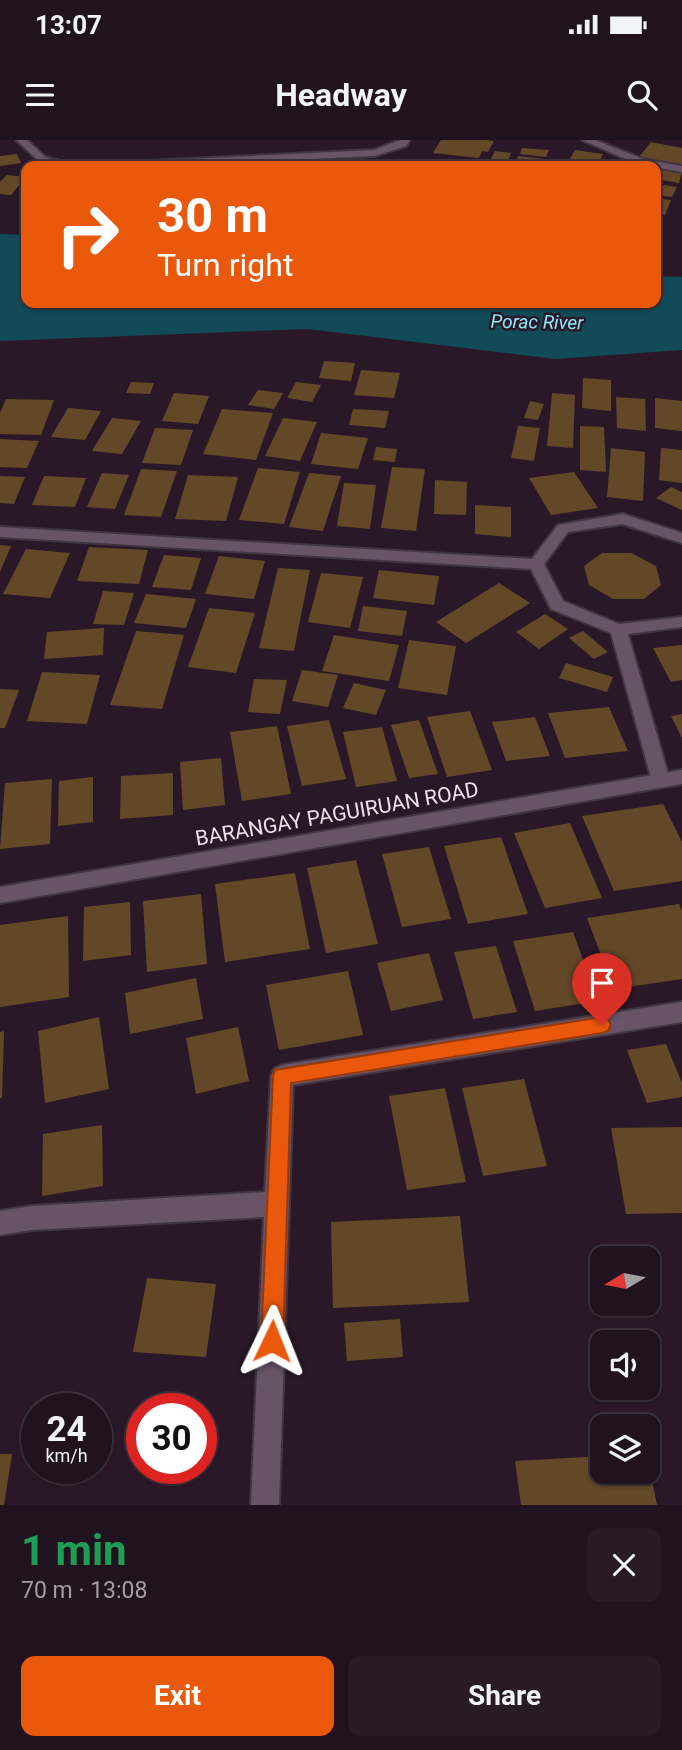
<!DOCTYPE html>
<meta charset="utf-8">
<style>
body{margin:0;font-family:Roboto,sans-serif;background:#281b27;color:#f1f3f6;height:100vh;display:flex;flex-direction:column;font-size:26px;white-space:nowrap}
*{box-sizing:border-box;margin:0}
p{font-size:23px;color:#a29ea4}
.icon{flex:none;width:38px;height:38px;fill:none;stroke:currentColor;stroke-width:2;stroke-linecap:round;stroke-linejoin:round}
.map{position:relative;height:1365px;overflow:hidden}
.panel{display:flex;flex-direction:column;background:#20121e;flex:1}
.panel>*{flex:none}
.hud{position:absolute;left:21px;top:21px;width:640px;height:147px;border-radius:14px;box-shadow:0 2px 5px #0004,0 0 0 2px #3d323c;background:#ea580c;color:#fff;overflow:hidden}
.needle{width:46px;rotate:260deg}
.buttons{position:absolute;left:590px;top:1106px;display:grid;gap:14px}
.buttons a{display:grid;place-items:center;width:70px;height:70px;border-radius:14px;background:#20121e;box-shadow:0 2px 5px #0004,0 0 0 2px #3d323c;font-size:35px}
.speed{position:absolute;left:21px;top:1253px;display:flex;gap:14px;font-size:35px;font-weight:700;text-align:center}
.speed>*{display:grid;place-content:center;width:91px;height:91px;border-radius:50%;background:#20121e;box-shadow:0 2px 5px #0004,0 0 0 2px #3d323c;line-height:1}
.speed small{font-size:18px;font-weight:400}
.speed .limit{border:10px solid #d22;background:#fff;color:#111}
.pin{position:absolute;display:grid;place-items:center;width:60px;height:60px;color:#fff;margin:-72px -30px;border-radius:50% 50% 50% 0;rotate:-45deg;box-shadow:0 0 7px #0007}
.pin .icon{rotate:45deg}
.me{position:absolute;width:77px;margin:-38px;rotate:2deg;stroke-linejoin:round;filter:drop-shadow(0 0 5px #0008)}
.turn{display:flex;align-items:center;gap:24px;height:147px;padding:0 21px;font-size:32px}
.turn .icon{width:91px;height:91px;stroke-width:2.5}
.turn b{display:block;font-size:49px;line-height:60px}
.round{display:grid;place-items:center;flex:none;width:74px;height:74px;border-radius:14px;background:#281b27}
.summary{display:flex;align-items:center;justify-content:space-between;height:119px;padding:0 21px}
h1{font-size:42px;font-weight:700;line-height:52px;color:#1e9e55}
.primary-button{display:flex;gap:14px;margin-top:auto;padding:14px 21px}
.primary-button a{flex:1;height:80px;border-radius:14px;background:#ea580c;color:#fff;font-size:28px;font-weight:700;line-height:80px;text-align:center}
.primary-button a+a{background:#281b27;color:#f1f3f6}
.status{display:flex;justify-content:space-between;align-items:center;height:49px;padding:0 35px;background:#20121e;direction:ltr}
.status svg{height:19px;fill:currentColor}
header{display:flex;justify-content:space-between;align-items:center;height:91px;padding:0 21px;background:#20121e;font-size:32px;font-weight:700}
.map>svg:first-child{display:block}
</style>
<div class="status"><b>13:07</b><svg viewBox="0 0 49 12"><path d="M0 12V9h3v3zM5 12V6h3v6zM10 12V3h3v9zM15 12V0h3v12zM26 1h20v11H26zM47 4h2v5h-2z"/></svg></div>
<header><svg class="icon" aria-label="menu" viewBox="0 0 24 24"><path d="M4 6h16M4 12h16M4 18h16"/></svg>Headway<svg class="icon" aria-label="search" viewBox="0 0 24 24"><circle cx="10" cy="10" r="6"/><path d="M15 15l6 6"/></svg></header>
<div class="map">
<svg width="682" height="1365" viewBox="0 0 682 1365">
<rect width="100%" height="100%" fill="#2a1828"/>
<path fill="#114b57" d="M 0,94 L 26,95 L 26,163 L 656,163 L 656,136 L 682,137 L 682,210 L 555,219 L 308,189 L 0,201 Z"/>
<g fill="#634827">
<path d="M 441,0 L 485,0 L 494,1 L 488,12 L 482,11 L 479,18 L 433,13 Z"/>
<path d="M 651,2 L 682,8 L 682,25 L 639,17 Z"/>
<path d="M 522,8 L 549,10 L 546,17 L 520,14 Z"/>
<path d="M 575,10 L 603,14 L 597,26 L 566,26 Z"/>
<path d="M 495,11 L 511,13 L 508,21 L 491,19 Z"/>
<path d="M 17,14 L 21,23 L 0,26 L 0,16 Z"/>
<path d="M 518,16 L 554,20 L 552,26 L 515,26 Z"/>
<path d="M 656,27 L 682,31 L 679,43 L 656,39 Z"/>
<path d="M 7,35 L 26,37 L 11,55 L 0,54 L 0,42 Z"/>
<path d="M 656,44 L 677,47 L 672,57 L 656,55 Z"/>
<path d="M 656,58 L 671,60 L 665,75 L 656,74 Z"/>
<path d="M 324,221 L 355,223 L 351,241 L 319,238 Z"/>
<path d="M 361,230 L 400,233 L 394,258 L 354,255 Z"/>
<path d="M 583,238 L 611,240 L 611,271 L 582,268 Z"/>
<path d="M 131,242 L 154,243 L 150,254 L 126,253 Z"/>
<path d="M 296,242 L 321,245 L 312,262 L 287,258 Z"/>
<path d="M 258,250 L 283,253 L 274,269 L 248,265 Z"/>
<path d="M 174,253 L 209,256 L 198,284 L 162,281 Z"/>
<path d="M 552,253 L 575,255 L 573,308 L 547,306 Z"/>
<path d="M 616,257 L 645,259 L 646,291 L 617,288 Z"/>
<path d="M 655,258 L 682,261 L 682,291 L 655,288 Z"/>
<path d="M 6,259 L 54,260 L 41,295 L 0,294 L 0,273 Z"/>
<path d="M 530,261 L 544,264 L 538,280 L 524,278 Z"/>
<path d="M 68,268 L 101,271 L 85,300 L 51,297 Z"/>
<path d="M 222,269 L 273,273 L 256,320 L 203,314 Z"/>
<path d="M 353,269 L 389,271 L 385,288 L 349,285 Z"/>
<path d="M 112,278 L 141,281 L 122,314 L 92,311 Z"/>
<path d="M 283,278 L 317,282 L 300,321 L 265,316 Z"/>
<path d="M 518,286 L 540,288 L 534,321 L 511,318 Z"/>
<path d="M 580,286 L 604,287 L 606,332 L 580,330 Z"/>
<path d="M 155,288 L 193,290 L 181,325 L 142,323 Z"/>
<path d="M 321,293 L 368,298 L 358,329 L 311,324 Z"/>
<path d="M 0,299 L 39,301 L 27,328 L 0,327 Z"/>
<path d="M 376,307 L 397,309 L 395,322 L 373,320 Z"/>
<path d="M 611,308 L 645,312 L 643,361 L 607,357 Z"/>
<path d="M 661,308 L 682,310 L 682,343 L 659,340 Z"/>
<path d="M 392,327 L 425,329 L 416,391 L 381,388 Z"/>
<path d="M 258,328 L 300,332 L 284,384 L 239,380 Z"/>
<path d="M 141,329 L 177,331 L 161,377 L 124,375 Z"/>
<path d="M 574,332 L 598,368 L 551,375 L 529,338 Z"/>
<path d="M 102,333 L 129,335 L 115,369 L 87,367 Z"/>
<path d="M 309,333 L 341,336 L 323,391 L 289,387 Z"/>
<path d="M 188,335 L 238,337 L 226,381 L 175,379 Z"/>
<path d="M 0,336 L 25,337 L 14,364 L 0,363 Z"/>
<path d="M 44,336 L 86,338 L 75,367 L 32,365 Z"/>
<path d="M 435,340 L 467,342 L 466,375 L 434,374 Z"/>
<path d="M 344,343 L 376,345 L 370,389 L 337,386 Z"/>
<path d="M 671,347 L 682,352 L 682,370 L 656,358 Z"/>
<path d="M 475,365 L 511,367 L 511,397 L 475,394 Z"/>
<path d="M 0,405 L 11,406 L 0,432 Z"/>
<path d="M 89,407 L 148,410 L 139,444 L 77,441 Z"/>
<path d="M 26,409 L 70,413 L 50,458 L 3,454 Z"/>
<path d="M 602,413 L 631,413 L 656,426 L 661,445 L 644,459 L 613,459 L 589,445 L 584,426 Z"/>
<path d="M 164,415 L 201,418 L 191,450 L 152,447 Z"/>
<path d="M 219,416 L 265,421 L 254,459 L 205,454 Z"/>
<path d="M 278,428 L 310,430 L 294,511 L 259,508 Z"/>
<path d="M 379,430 L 439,436 L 434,465 L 373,458 Z"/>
<path d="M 321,433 L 363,437 L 350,488 L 308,482 Z"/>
<path d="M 499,443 L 530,463 L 466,503 L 436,482 Z"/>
<path d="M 103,451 L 134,453 L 124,485 L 93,484 Z"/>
<path d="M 146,454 L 196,459 L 186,488 L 134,483 Z"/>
<path d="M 363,466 L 407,471 L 402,496 L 358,491 Z"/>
<path d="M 209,468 L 255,473 L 236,533 L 188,527 Z"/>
<path d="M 545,474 L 568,489 L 539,509 L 516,492 Z"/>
<path d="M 104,488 L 103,515 L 44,519 L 47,492 Z"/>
<path d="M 136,491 L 184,495 L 162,569 L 110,565 Z"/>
<path d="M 583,491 L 608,512 L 594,519 L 569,498 Z"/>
<path d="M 334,495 L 399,505 L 389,541 L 322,531 Z"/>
<path d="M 409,500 L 456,506 L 447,555 L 398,548 Z"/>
<path d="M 682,505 L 682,540 L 671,542 L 653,508 Z"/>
<path d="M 566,523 L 613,537 L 607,552 L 559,538 Z"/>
<path d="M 302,530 L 338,535 L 328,567 L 292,561 Z"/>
<path d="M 42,532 L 100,535 L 87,584 L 27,581 Z"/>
<path d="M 254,539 L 287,540 L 280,574 L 248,572 Z"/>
<path d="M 354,543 L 386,550 L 376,575 L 343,568 Z"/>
<path d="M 0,549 L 19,550 L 5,588 L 0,588 Z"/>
<path d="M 609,567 L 628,611 L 565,618 L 548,573 Z"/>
<path d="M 470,571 L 492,630 L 447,637 L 427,577 Z"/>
<path d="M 682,574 L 682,598 L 671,576 Z"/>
<path d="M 535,577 L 550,616 L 506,621 L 492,582 Z"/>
<path d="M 329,580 L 346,639 L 302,646 L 287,586 Z"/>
<path d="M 419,580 L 438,634 L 409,638 L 391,585 Z"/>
<path d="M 277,586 L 291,654 L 242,661 L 230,592 Z"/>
<path d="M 382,587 L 397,641 L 356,647 L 343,592 Z"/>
<path d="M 221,618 L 225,665 L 183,670 L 180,622 Z"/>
<path d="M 173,633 L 173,675 L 120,679 L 121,636 Z"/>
<path d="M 93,637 L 93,682 L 58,686 L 59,641 Z"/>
<path d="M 52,639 L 50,704 L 0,709 L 5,643 Z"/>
<path d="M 663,664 L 682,702 L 682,741 L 614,751 L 582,676 Z"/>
<path d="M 570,683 L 602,758 L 545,768 L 514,693 Z"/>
<path d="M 501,697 L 528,774 L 468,784 L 444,706 Z"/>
<path d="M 429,707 L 451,779 L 402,787 L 382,714 Z"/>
<path d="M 356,720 L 378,804 L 326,813 L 307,728 Z"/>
<path d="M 295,733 L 310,809 L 225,822 L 215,744 Z"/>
<path d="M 201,754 L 207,824 L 147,832 L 143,761 Z"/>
<path d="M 130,762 L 131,815 L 83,821 L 84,767 Z"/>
<path d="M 679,764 L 682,771 L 682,839 L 614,849 L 587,778 Z"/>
<path d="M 68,776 L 69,857 L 0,867 L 0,785 Z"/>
<path d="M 573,792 L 598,861 L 535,871 L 513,801 Z"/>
<path d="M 496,806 L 517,872 L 473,879 L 454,812 Z"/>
<path d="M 429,813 L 443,860 L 391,871 L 377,823 Z"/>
<path d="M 348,831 L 363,895 L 279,910 L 266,845 Z"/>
<path d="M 196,838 L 203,879 L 130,894 L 125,853 Z"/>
<path d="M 99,877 L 109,949 L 45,963 L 38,891 Z"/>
<path d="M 238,887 L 249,941 L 196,954 L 186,898 Z"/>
<path d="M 4,891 L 2,958 L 0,958 L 0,892 Z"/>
<path d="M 666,904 L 682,943 L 682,957 L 647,963 L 627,910 Z"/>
<path d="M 524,939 L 547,1026 L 483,1036 L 462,948 Z"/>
<path d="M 445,948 L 466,1042 L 407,1050 L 389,956 Z"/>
<path d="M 102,985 L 103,1046 L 42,1056 L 43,994 Z"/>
<path d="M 682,987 L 682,1073 L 626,1074 L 611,988 Z"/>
<path d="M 460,1076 L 469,1162 L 333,1168 L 331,1082 Z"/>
<path d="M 147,1138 L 216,1144 L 206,1217 L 133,1212 Z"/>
<path d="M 400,1179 L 403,1217 L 347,1221 L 344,1183 Z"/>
<path d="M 0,1314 L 12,1314 L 4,1365 L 0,1365 Z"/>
<path d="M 602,1316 L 602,1332 L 648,1332 L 649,1325 L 657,1365 L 521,1365 L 515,1321 Z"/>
</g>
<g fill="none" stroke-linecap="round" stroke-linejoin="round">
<g stroke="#423541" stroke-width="4">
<g id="minor">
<path d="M 16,0 L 27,0 L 45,17 L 60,21 L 147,21 L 374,10 L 400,0 L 410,0 L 406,6 L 375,16 L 162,26 L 57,26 L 39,21 Z"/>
<path d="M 582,0 L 595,0 L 643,19 L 682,26 L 682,32 L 637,24 Z"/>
<path d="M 623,374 L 682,393 L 682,403 L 622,384 L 568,392 L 544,424 L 563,461 L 619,484 L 682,477 L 682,487 L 628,494 L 670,641 L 668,646 L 654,646 L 652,641 L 611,493 L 551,469 L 531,429 L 0,397 L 0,387 L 532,419 L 558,385 Z"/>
<path d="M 682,862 L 682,882 L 293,945 L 279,1365 L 251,1365 L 264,1077 L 32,1090 L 0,1095 L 0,1071 L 32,1066 L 265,1052 L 271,936 L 274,929 L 282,925 Z"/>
</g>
</g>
<g stroke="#423541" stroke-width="4">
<path id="tertiary" d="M 682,630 L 682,644 L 0,763 L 0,747 Z"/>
</g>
<use href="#minor" fill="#685466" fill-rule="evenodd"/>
<use href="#tertiary" fill="#685466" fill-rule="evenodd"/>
</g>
<path fill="#ea580c" stroke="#983908" stroke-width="2" d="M 602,877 L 608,879 L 611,885 L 608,891 L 602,893 L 291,943 L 283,1201 L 280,1208 L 272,1212 L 264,1208 L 261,1201 L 273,936 L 275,930 Z"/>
<g text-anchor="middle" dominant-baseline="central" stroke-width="5" stroke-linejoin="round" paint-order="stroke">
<g font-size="19" font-style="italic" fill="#8ee6fd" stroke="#2a1828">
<text transform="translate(537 182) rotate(1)">Porac River</text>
</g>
<g font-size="21" fill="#eee2ed" stroke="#2a1828">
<text transform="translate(337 674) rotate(-10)">BARANGAY PAGUIRUAN ROAD</text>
</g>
</g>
</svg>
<div class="buttons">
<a><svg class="needle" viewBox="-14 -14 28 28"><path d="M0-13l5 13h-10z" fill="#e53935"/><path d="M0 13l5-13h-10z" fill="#a29ea4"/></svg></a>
<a><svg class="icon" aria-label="sound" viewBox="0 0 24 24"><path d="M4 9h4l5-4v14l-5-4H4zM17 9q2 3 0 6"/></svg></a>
<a><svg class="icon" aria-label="layers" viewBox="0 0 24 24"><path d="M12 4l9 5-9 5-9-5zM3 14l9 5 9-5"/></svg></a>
</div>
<div class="speed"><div>24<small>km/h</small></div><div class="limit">30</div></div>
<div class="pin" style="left:602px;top:885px;background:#d93025"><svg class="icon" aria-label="arrive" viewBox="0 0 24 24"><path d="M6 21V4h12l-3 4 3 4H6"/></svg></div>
<svg class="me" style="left:272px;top:1201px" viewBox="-20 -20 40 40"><path d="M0-17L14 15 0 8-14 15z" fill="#ea580c" stroke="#fff" stroke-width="4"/></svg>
<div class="hud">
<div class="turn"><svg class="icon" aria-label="right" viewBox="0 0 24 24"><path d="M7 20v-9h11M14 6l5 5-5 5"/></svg><div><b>30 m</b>Turn right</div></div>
</div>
</div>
<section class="panel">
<div class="summary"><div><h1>1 min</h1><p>70 m · 13:08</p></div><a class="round"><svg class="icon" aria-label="close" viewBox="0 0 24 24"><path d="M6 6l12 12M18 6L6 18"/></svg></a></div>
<div class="primary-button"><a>Exit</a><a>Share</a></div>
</section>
